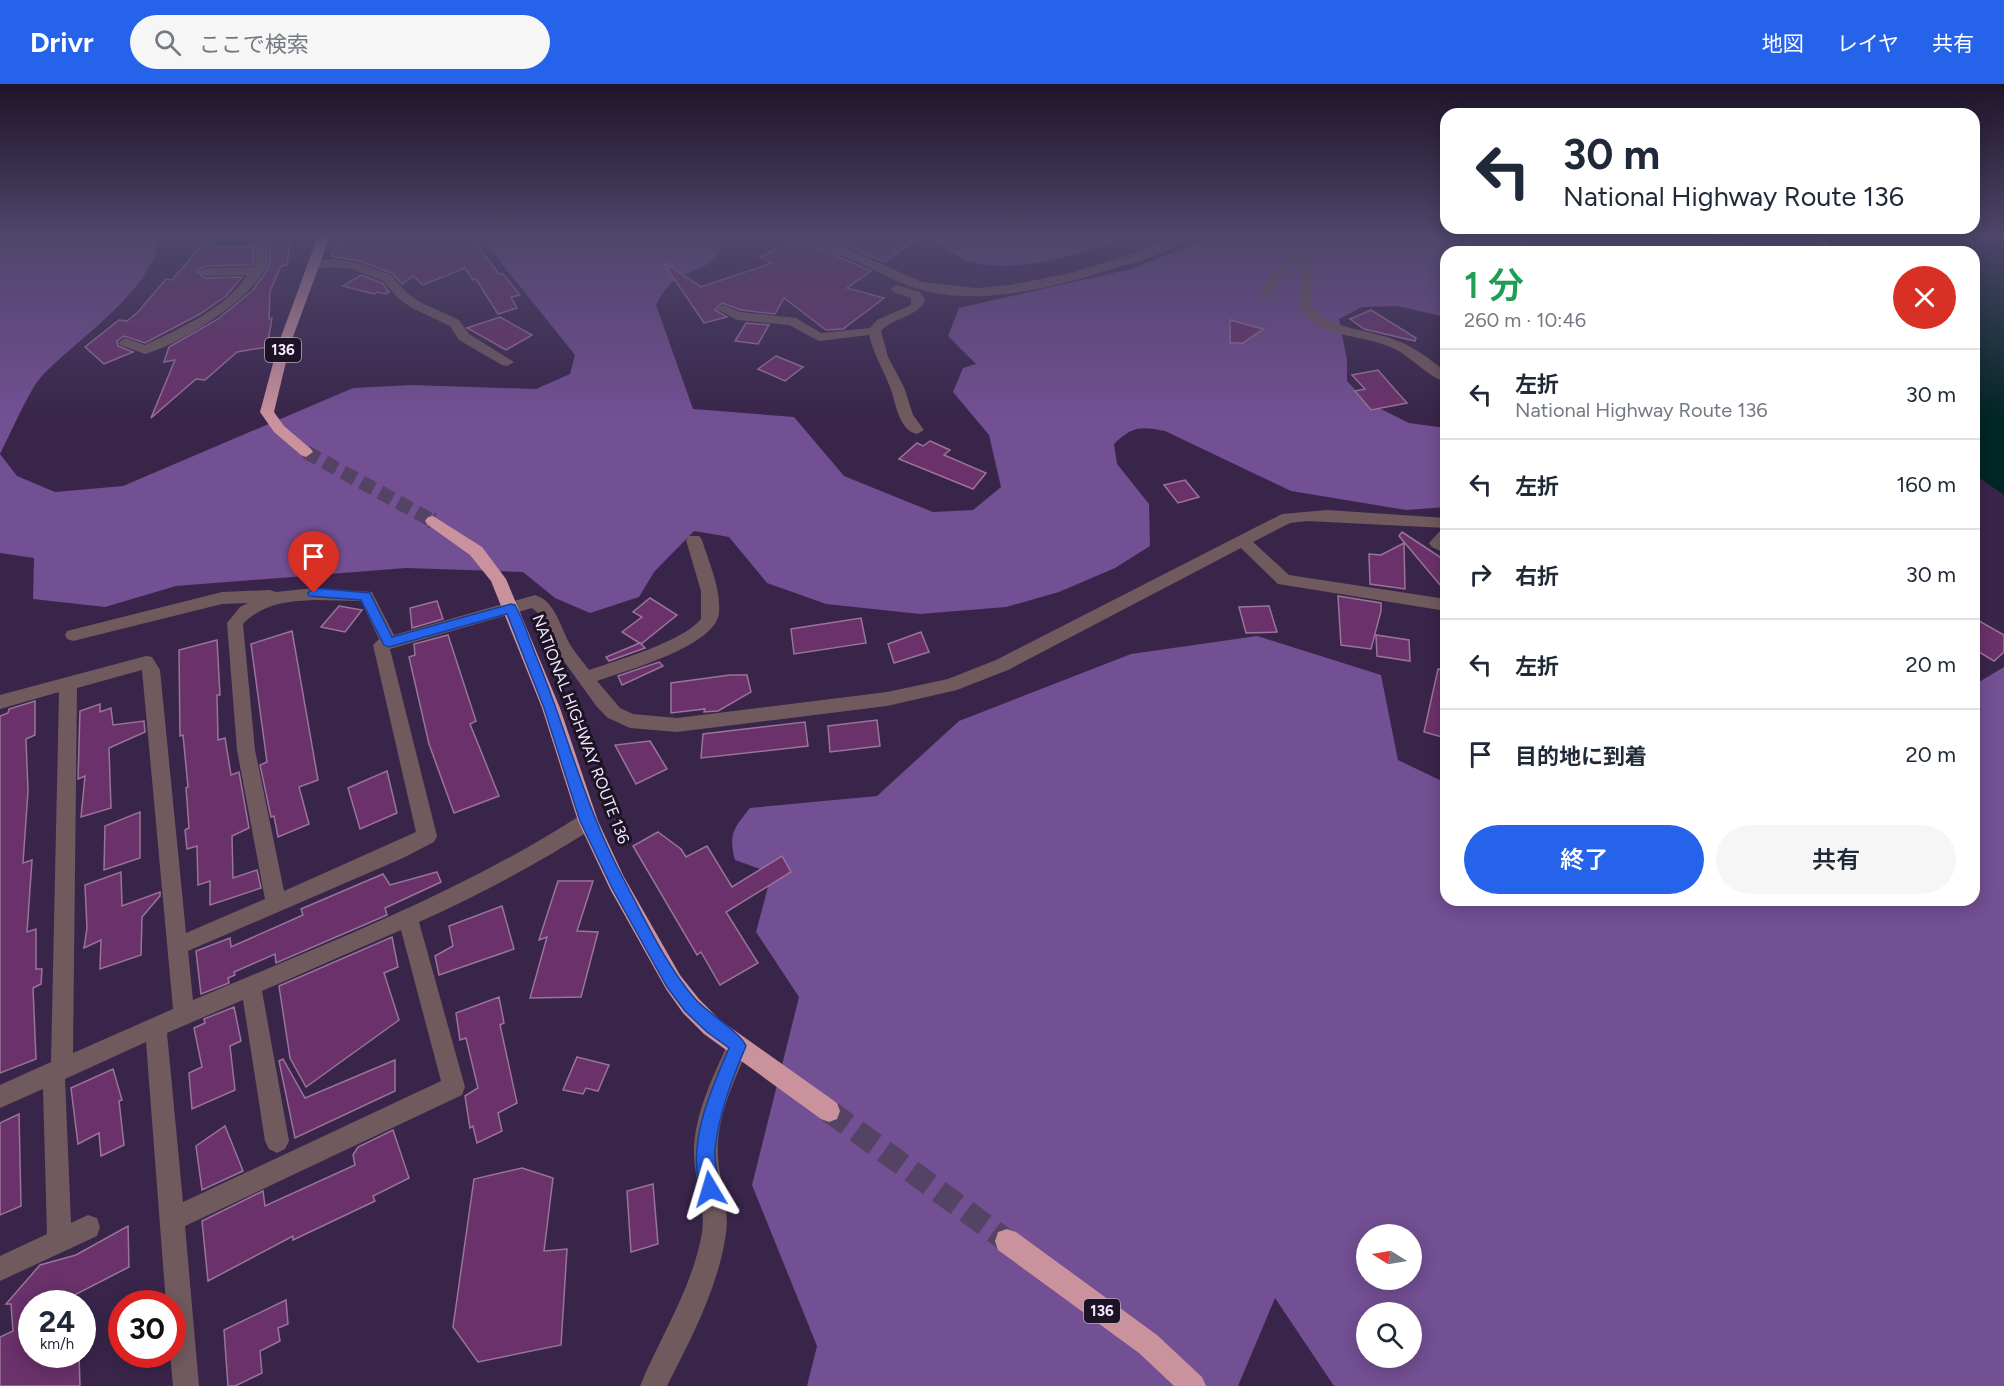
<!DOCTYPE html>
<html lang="ja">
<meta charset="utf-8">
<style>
body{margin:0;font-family:Figtree,"Noto Sans JP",sans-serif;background:#f6f6f7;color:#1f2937;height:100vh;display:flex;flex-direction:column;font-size:22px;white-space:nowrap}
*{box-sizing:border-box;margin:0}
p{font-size:20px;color:#747a83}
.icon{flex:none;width:33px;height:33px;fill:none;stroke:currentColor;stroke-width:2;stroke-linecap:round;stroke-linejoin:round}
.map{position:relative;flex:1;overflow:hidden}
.panel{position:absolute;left:1440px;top:162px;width:540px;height:660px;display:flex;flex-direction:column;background:#fff;border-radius:18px;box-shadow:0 3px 15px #0003}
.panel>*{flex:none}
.banner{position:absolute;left:1440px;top:24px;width:540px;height:126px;border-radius:18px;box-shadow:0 3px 15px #0003;background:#fff;color:#1f2937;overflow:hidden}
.needle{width:39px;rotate:281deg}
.fabs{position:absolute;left:1356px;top:1140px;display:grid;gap:12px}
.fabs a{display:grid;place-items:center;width:66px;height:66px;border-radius:50%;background:#fff;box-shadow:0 3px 15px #0003;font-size:30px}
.speed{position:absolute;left:18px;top:1206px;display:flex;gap:12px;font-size:30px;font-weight:700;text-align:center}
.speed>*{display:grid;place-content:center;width:78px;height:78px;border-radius:50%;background:#fff;box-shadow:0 3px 15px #0003;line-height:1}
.speed small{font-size:15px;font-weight:400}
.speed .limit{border:9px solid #d22;background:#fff;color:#111}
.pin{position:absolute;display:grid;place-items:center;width:51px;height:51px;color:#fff;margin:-62px -26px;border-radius:50% 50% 50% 0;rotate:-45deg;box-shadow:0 0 6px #0007}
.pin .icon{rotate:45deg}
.me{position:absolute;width:66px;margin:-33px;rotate:353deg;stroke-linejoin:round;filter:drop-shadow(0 0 4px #0008)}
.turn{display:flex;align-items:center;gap:21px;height:126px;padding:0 24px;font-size:27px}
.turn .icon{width:78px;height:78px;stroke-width:2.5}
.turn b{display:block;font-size:42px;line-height:51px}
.round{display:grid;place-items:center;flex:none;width:63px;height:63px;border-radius:32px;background:#f6f6f7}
.overview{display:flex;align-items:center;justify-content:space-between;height:102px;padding:0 24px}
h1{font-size:36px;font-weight:600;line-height:45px;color:#1e9e55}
.primary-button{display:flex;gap:12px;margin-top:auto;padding:12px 24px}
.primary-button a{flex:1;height:69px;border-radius:36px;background:#2563eb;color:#fff;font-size:24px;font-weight:600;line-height:69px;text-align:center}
.primary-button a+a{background:#f6f6f7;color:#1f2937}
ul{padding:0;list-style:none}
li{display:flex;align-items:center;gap:18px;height:90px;padding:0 24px;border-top:2px solid #e0e1e3}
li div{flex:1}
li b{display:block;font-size:22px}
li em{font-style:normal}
header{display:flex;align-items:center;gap:36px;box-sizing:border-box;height:84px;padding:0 30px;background:#2563eb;color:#fff}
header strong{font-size:28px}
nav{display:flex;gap:33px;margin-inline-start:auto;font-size:21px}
.search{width:420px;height:54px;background:#f6f6f7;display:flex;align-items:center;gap:15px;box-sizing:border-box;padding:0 21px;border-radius:33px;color:#747a83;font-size:22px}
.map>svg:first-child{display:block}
</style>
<header>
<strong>Drivr</strong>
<div class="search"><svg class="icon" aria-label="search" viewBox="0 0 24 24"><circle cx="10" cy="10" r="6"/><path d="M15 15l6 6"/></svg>ここで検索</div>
<nav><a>地図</a><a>レイヤ</a><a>共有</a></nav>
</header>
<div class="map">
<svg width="2004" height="1302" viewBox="0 0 2004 1302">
<rect width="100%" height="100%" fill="#39254a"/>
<g fill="#734f93" fill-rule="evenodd">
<path d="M 0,152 L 30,157 L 63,152 L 158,152 C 158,204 74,257 41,293 C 28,308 10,351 0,370 Z"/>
<path d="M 484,152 L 715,152 L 721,167 C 708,185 694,184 677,195 C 667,201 662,211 656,221 L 693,325 L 794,333 L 844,392 L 933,428 L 973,426 L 1001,403 L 989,351 L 953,308 L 963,284 L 976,280 L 948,252 L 959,224 L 1131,185 L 1201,157 L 1203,152 L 1703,152 L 1778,168 L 1446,168 L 1446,233 L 1397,222 L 1362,223 L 1339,235 L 1347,276 L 1347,297 L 1367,318 L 1409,339 L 1446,344 L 1446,423 L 1406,426 L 1291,407 L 1165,347 C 1141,342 1132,342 1114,360 L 1117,380 L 1149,420 L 1150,462 L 1115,484 L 1059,508 L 1006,523 L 920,530 L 826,520 L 767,499 L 729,453 L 694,447 L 654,488 L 639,513 L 590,529 L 555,514 L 523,488 L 406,484 L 176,502 L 105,523 L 33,515 L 34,474 L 0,469 L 0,370 L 17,392 L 55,408 L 123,402 L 353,304 L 411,301 L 536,305 L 570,290 L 575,271 L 499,176 Z"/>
<path d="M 926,152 L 1120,152 L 1111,161 C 1066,171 1007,194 961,174 C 949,168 937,159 926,152 Z"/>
<path d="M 1257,552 L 1381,591 L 1398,676 L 1446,699 L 1446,816 L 1974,816 L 1974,601 L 2004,583 L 2004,1302 L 1334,1302 L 1275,1214 L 1238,1302 L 807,1302 L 817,1262 L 752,1101 L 799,913 L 756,848 L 768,803 L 760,785 L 735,776 C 728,750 734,744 750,724 L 877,712 L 959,637 L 1131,570 ZM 1366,1150 L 1412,1150 L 1412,1196 L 1366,1196 ZM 1366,1228 L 1412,1228 L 1412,1274 L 1366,1274 Z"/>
</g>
<path fill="#002623" d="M 1838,152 L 2004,152 L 2004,411 L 1974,390 L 1974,320 L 1980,317 L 1974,308 L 1974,168 L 1845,168 Z"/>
<g fill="#6a316a" stroke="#997498" stroke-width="1.5">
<path d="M 269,152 L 291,152 L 287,181 L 281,182 L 270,207 L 269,235 L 272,234 L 267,263 L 237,268 L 205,296 L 196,295 L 151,334 L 175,276 L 164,278 L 169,263 L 218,235 L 253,206 L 264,191 L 270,177 Z"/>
<path d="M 342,152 L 465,152 L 472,154 L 499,190 L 502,189 L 520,211 L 511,213 L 517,224 L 498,230 L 476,195 L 473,196 L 465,184 L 423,201 L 413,192 L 402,200 L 392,189 L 359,177 L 331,172 Z"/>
<path d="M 801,152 L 821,165 L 871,187 L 847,204 L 884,214 L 843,245 L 826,246 L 784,214 L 775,230 L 741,226 L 722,219 L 715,226 L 727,233 L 704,239 L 663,178 L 701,203 L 772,179 L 760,173 Z"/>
<path d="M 825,152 L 921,152 L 884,178 Z"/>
<path d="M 209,153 L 216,163 L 253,163 L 254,176 L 251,181 L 205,182 L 197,187 L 205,194 L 242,193 L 226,212 L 200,230 L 145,259 L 124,252 L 117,257 L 118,262 L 133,268 L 104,280 L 85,263 L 119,236 L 127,237 L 138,228 L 166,195 L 172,196 Z"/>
<path d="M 361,191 L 382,199 L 389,208 L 385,210 L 377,208 L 374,210 L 343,202 Z"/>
<path d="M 1371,226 L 1416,254 L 1415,257 L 1364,245 L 1350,235 Z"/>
<path d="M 500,233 L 532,251 L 506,266 L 467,244 Z"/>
<path d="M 1230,236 L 1263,245 L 1243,259 L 1230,259 Z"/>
<path d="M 746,239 L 769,241 L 758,260 L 735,257 Z"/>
<path d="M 776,272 L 803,283 L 785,297 L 758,285 Z"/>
<path d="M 1378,286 L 1390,300 L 1407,319 L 1371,326 L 1355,307 L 1365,305 L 1352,291 Z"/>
<path d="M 930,357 L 950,366 L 944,371 L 986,389 L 973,405 L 899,375 L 917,359 L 923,362 Z"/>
<path d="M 1185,396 L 1199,413 L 1178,419 L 1164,401 Z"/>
<path d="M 1402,448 L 1446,477 L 1446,508 L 1399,452 Z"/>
<path d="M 1404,459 L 1405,505 L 1370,500 L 1369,470 L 1381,471 Z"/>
<path d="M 1338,512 L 1381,519 L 1381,527 L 1371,565 L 1341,561 Z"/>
<path d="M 650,514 L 677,531 L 641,560 L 622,548 L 642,533 L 633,528 Z"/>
<path d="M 437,517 L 443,535 L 412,544 L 410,524 Z"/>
<path d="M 339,522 L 362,526 L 345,548 L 321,543 Z"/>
<path d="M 1269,522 L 1277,548 L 1246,549 L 1239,523 Z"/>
<path d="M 861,534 L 866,559 L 794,570 L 791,545 Z"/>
<path d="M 1974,534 L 2004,551 L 2004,568 L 1994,577 L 1974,565 Z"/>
<path d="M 292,547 L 318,696 L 299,703 L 309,740 L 278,753 L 274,732 L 271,733 L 260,681 L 267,678 L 251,560 Z"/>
<path d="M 921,548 L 929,568 L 894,579 L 888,560 Z"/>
<path d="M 448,551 L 476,637 L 470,640 L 499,712 L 454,729 L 429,660 L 409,573 L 415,571 L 414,560 Z"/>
<path d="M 1376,551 L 1409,556 L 1410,577 L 1377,572 Z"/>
<path d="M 217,556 L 220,611 L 217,611 L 218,656 L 225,654 L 231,691 L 239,688 L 249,744 L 232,752 L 233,794 L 257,786 L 261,804 L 210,821 L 210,797 L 198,801 L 197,762 L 187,765 L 185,746 L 189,744 L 186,704 L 188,703 L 183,651 L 180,652 L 179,566 Z"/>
<path d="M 640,559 L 645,564 L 609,577 L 606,573 Z"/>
<path d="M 659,578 L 663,582 L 622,601 L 618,592 Z"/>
<path d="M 1438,585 L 1446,586 L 1446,654 L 1424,648 Z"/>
<path d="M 730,591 L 747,591 L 751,608 L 718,627 L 704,628 L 705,625 L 671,629 L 671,599 Z"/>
<path d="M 35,617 L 35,651 L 26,655 L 28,707 L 23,779 L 32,776 L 27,848 L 36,845 L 36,885 L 42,885 L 41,900 L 33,904 L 36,975 L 0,989 L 0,632 L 8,629 L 9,625 Z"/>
<path d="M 100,620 L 100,628 L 111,624 L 113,641 L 144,637 L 145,648 L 109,664 L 111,724 L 81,733 L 85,692 L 78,695 L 80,627 Z"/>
<path d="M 877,636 L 880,662 L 830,668 L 828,642 Z"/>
<path d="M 805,638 L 808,662 L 701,674 L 703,650 Z"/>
<path d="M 650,657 L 667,685 L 636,700 L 615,661 Z"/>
<path d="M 387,687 L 397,729 L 360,745 L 348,704 Z"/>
<path d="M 140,728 L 140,774 L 104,786 L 105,742 Z"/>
<path d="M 658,748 L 681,765 L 686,773 L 707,762 L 732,803 L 782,772 L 791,788 L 726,828 L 758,879 L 720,901 L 701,868 L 697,871 L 633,762 Z"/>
<path d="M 121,788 L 122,822 L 160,808 L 160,812 L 142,833 L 141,871 L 100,885 L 101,856 L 84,864 L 87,844 L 85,801 Z"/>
<path d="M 437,788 L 441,798 L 385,824 L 387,831 L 276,879 L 275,870 L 234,888 L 235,891 L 228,894 L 229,899 L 201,910 L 196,867 L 230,854 L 231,863 L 303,831 L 301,825 L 383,790 L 390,801 Z"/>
<path d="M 558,797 L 593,797 L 577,847 L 598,848 L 581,913 L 530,914 L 547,853 L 539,856 Z"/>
<path d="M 502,822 L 514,865 L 439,891 L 435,872 L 453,862 L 449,842 Z"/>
<path d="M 392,853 L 398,883 L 384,889 L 399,936 L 306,1003 L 290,974 L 279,902 Z"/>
<path d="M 499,913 L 504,939 L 500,941 L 517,1019 L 498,1029 L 502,1047 L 477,1059 L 473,1042 L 470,1044 L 465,1012 L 478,1004 L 466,954 L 460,956 L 456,929 Z"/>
<path d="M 234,923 L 241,957 L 230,962 L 235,1006 L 192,1025 L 189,989 L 202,983 L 194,944 L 205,939 L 204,935 Z"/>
<path d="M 577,973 L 609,981 L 598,1007 L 586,1004 L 583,1010 L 563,1006 Z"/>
<path d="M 283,975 L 305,1014 L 395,976 L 395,1007 L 295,1054 L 279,977 Z"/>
<path d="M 113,985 L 122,1016 L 119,1017 L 124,1061 L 101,1072 L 99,1049 L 78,1060 L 71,1004 Z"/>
<path d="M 19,1030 L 21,1122 L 0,1131 L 0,1039 Z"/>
<path d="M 225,1042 L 243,1087 L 202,1106 L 196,1062 Z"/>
<path d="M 393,1046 L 409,1094 L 373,1112 L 375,1117 L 293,1156 L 293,1152 L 208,1197 L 202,1137 L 263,1107 L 265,1122 L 355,1081 L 353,1071 L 358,1063 Z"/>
<path d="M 522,1084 L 553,1094 L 544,1167 L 567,1165 L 561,1261 L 478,1278 L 453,1243 L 474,1095 Z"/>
<path d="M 653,1100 L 658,1160 L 631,1168 L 627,1107 Z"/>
<path d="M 128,1142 L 129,1183 L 57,1220 L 32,1220 L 32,1270 L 79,1270 L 80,1302 L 0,1302 L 0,1253 L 13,1247 L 11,1220 L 6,1220 L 40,1181 L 76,1171 Z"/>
<path d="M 286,1216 L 288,1240 L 278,1244 L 280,1257 L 260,1267 L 262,1289 L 235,1302 L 228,1302 L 224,1246 Z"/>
</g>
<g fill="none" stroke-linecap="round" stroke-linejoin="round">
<path stroke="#554365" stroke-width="14" stroke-dasharray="14 7" stroke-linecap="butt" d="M 306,368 L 433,437"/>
<path stroke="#554365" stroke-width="17" stroke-dasharray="17 9" stroke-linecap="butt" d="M 431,436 L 433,437"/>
<path stroke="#554365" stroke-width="23" stroke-dasharray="23 11" stroke-linecap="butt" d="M 829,1027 L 1007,1157"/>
<g fill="#715a5d" fill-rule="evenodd">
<path d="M 254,152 L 266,152 C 266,159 269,169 268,176 C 263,210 177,262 145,270 L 120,261 L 119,258 L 125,254 L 145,261 C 180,244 226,225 247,191 L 205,192 L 199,188 L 205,184 L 252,183 L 256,177 Z"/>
<path d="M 803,152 L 819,152 L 922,198 L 976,204 L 1010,201 L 1071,189 L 1145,166 L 1173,152 L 1187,152 C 1169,171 1136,178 1112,185 C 1052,204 978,224 915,204 C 895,198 876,186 857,178 C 840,170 817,164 803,152 Z"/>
<path d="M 1813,152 L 1825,152 L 1833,168 L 1821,168 Z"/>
<path d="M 1299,171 L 1311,175 L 1313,199 L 1311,222 C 1335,248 1367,244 1398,257 C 1416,264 1431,276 1446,288 L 1446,298 C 1430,294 1411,273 1395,265 C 1361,249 1323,256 1299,223 L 1301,199 L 1299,178 L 1285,188 L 1269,213 L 1261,213 L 1259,210 C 1269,193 1278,176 1299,171 Z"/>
<path d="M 335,175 L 358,179 L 391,191 L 407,209 L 420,218 L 459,236 L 469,250 L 514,278 L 507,282 L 502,281 L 459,256 L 450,242 L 412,224 L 399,215 L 383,197 L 352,185 L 335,183 L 314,185 L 308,181 L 314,177 Z"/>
<path d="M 897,201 L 920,208 L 925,216 C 917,234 893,233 881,247 L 888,273 L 904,303 L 913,331 L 924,346 L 917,350 C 898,346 896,318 890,303 C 883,285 874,271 869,251 L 819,257 L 789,241 L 737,236 L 717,225 L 723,221 L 740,228 L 796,234 L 821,249 L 870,244 L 877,236 L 911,221 L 911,214 L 893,208 L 891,205 Z"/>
<path d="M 1327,426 L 1446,434 L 1446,444 L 1307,437 L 1290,439 L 1253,458 L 1289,491 L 1446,515 L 1446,527 L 1278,500 L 1241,464 L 1008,586 L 957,606 L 887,622 L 677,648 L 630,644 L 608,634 L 597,623 L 558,569 L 539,530 L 532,524 L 390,565 L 437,752 L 434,758 L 403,774 L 188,867 L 193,916 C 325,860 460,809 581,731 L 588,729 L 595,731 L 598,737 L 595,743 C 539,779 480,811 419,838 L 465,1003 L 462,1011 L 185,1142 L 199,1302 L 173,1302 L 170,1270 L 172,1270 L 172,1220 L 166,1220 L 146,958 L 65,995 L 71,1139 L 88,1131 L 97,1134 L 100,1143 L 97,1152 L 0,1197 L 0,1172 L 47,1150 L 43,1005 L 0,1024 L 0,1001 L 51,978 L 59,608 L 0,625 L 0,611 L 146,572 L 152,573 L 160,586 L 186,849 L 265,815 L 237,666 L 227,539 L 240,523 L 248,519 L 222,520 L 73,557 L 67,555 L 65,551 L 67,547 L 222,508 L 270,506 L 276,508 L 314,504 L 372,508 L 394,551 L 535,511 C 556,517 561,546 571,562 C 576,570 583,578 589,586 C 618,576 682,558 701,535 L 701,507 L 686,456 L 689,452 L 699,452 L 702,456 C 709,479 721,504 719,529 C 716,562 625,587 597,597 L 620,624 L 633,630 L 677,634 L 887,608 L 948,595 L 996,576 L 1282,430 ZM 314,516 L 361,517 L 379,555 L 373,561 L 416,748 L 284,807 L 255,666 L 243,540 C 262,520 287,517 314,516 ZM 142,586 L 173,925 L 73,969 L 77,604 ZM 401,846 L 441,997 L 183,1118 L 167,949 L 243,916 L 265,1057 L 269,1065 L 277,1069 L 285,1065 L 289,1057 L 262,907 Z"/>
<path d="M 1446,445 L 1446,470 L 1432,463 L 1429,459 L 1441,446 Z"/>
<path d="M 738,951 L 746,955 L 749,962 C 735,996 716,1033 718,1071 C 719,1097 730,1123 726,1149 C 719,1202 691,1255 667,1302 L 640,1302 C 661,1251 692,1205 702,1149 C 706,1124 695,1097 694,1072 C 693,1031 714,991 730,955 Z"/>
</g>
<g fill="#ca929c" fill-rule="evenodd">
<path d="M 318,152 L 330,152 L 290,261 L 274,328 L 284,342 L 311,365 L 313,368 L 306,373 L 301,371 L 274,348 L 260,328 L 278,261 Z"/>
<path d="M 433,432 L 482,463 L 506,495 L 560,624 L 598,737 L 624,793 L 680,891 L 699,915 L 720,936 L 837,1019 L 840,1027 L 837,1035 L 829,1038 L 821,1035 L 704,950 L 683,929 L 666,905 L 610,805 L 578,737 L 542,624 L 491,497 L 470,471 L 428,441 L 425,437 L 428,433 Z"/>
<path d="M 1007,1145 L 1016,1148 L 1157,1251 L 1202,1293 L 1206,1302 L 1174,1302 L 1139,1269 L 998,1166 L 995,1157 L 998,1148 Z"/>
</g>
</g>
<linearGradient id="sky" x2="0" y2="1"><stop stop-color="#1f1429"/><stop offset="0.45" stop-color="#4e466b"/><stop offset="1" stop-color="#4e466b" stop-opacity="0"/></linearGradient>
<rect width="2004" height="335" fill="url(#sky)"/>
<path fill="#2563eb" stroke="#184099" stroke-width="1.5" d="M 314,504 L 370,509 L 392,553 L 511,520 L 515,521 C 524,537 529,555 536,572 C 567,646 585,725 624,796 C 644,834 668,885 696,916 C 708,929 741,949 746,962 C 732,995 719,1029 715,1065 C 713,1081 722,1097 716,1112 L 710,1114 L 703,1112 C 684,1065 710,1008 729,964 L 707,948 L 685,927 L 667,903 L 612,804 L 580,737 L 544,624 L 507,530 L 389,563 L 384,561 L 361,516 L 309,512 L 308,509 Z"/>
<g text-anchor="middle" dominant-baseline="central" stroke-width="6" stroke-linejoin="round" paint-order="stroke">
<g fill="#1c1324" stroke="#b4aabd" stroke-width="1.5">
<rect x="265" y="254" width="36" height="24" rx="4.5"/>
<rect x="1084" y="1215" width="36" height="24" rx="4.5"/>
</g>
<g font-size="15" font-weight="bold" fill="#f5ebff">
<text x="283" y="266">136</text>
<text x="1102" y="1227">136</text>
</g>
<g font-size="16" fill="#f5ebff" stroke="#1c1324">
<text transform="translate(581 645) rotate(69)">NATIONAL HIGHWAY ROUTE 136</text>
</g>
</g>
</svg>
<div class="fabs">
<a><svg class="needle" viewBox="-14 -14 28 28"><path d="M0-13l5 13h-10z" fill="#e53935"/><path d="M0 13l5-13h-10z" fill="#747a83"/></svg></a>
<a><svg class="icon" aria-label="search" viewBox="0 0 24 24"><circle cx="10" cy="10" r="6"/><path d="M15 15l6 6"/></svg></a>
</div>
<div class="speed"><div>24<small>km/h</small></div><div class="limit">30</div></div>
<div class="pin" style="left:314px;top:509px;background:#d93025"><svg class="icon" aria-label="arrive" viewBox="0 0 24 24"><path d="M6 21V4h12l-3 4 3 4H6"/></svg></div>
<svg class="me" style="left:710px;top:1105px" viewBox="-20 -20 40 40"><path d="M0-17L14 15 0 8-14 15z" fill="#2563eb" stroke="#fff" stroke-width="4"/></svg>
<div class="banner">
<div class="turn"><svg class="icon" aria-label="left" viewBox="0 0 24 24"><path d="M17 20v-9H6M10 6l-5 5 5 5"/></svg><div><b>30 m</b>National Highway Route 136</div></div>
</div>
<section class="panel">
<div class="overview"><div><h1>1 分</h1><p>260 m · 10:46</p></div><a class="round" style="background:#d93025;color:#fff"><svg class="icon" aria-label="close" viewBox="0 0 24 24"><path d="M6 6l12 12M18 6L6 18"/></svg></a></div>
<ul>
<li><svg class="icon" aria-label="left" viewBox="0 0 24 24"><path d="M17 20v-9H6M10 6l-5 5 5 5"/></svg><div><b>左折</b><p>National Highway Route 136</p></div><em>30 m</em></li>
<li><svg class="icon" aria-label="left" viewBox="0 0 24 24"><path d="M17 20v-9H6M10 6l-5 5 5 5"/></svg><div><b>左折</b></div><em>160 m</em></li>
<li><svg class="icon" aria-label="right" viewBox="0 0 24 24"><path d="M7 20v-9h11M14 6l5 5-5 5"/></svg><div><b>右折</b></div><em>30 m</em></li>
<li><svg class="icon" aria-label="left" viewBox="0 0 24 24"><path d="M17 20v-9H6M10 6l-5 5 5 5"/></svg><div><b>左折</b></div><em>20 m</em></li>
<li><svg class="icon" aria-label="arrive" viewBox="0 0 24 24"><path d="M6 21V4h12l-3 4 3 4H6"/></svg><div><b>目的地に到着</b></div><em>20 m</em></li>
</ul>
<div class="primary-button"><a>終了</a><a>共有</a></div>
</section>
</div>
